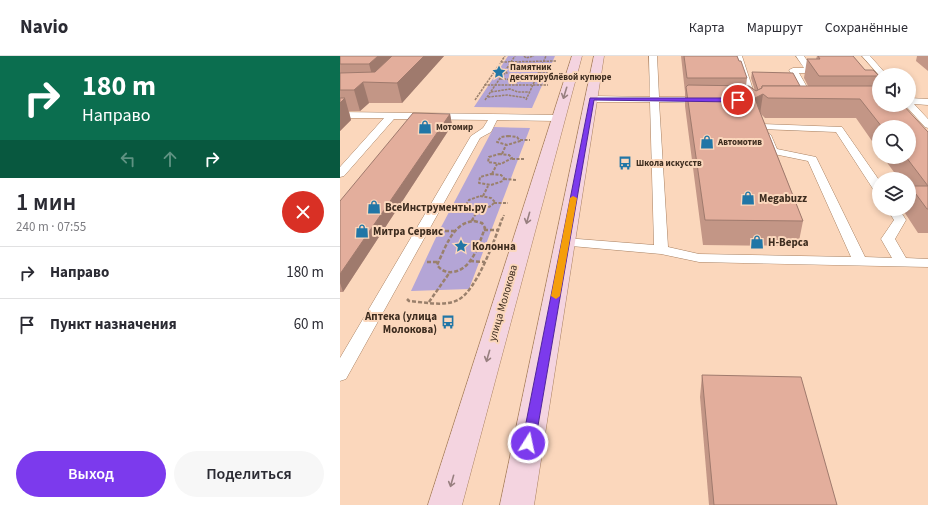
<!DOCTYPE html>
<html lang="ru">
<meta charset="utf-8">
<style>
body{margin:0;font-family:"Source Sans 3",sans-serif;background:#f7f7f7;color:#2b2b33;height:100vh;display:flex;flex-direction:column;font-size:15px;white-space:nowrap}
*{box-sizing:border-box;margin:0}
p{font-size:13px;color:#7c7c81}
.icon{flex:none;width:22px;height:22px;fill:none;stroke:currentColor;stroke-width:2;stroke-linecap:round;stroke-linejoin:round}
.map{position:relative;flex:1;overflow:hidden}
.side{display:flex;flex-direction:column;background:#fff;width:340px}
.side>*{flex:none}
.top-card{background:#0b6e4f;color:#fff;overflow:hidden}
.buttons{position:absolute;left:532px;top:12px;display:grid;gap:8px}
.buttons a{display:grid;place-items:center;width:44px;height:44px;border-radius:50%;background:#fff;box-shadow:0 2px 6px #0003;font-size:20px}
.pin{position:absolute;display:grid;place-items:center;width:34px;height:34px;color:#fff;margin:-17px;border:2px solid #fff;border-radius:50%;box-shadow:0 1px 4px #0007}
.me{position:absolute;width:44px;margin:-22px;rotate:10deg;stroke-linejoin:round;filter:drop-shadow(0 0 3px #0008)}
.turn{display:flex;align-items:center;gap:14px;height:84px;padding:0 16px;font-size:18px}
.turn .icon{width:52px;height:52px;stroke-width:2.5}
.turn b{display:block;font-size:28px;line-height:34px}
.lanes{display:flex;align-items:center;height:38px;padding:0 16px;background:#0003;justify-content:center;gap:20px;direction:ltr}
.lanes .off{opacity:.35}
.round{display:grid;place-items:center;flex:none;width:42px;height:42px;border-radius:21px;background:#f7f7f7}
.head{display:flex;align-items:center;justify-content:space-between;height:68px;padding:0 16px}
h1{font-size:24px;font-weight:600;line-height:30px}
.action{display:flex;gap:8px;margin-top:auto;padding:8px 16px}
.action a{flex:1;height:46px;border-radius:24px;background:#7c3aed;color:#fff;font-size:16px;font-weight:600;line-height:46px;text-align:center}
.action a+a{background:#f7f7f7;color:#2b2b33}
ul{padding:0;list-style:none}
li{display:flex;align-items:center;gap:12px;height:52px;padding:0 16px;border-top:1px solid #e1e1e2}
li div{flex:1}
li b{display:block;font-size:15px}
li em{font-style:normal}
header{display:flex;align-items:center;gap:24px;box-sizing:border-box;height:56px;padding:0 20px;background:#fff;border-bottom:1px solid #e1e1e2}
header strong{font-size:19px}
nav{display:flex;gap:22px;margin-inline-start:auto;font-size:14px}
main{display:flex;flex:1;min-height:0}
.map>svg:first-child{display:block}
</style>
<header>
<strong>Navio</strong>
<nav><a>Карта</a><a>Маршрут</a><a>Сохранённые</a></nav>
</header>
<main>
<section class="side">
<div class="top-card">
<div class="turn"><svg class="icon" aria-label="right" viewBox="0 0 24 24"><path d="M7 20v-9h11M14 6l5 5-5 5"/></svg><div><b>180 m</b>Направо</div></div>
<div class="lanes"><svg class="icon off" aria-label="left" viewBox="0 0 24 24"><path d="M17 20v-9H6M10 6l-5 5 5 5"/></svg><svg class="icon off" aria-label="ahead" viewBox="0 0 24 24"><path d="M12 20V5M6 11l6-6 6 6"/></svg><svg class="icon" aria-label="right" viewBox="0 0 24 24"><path d="M7 20v-9h11M14 6l5 5-5 5"/></svg></div>
</div>
<div class="head"><div><h1>1 мин</h1><p>240 m · 07:55</p></div><a class="round" style="background:#d93025;color:#fff"><svg class="icon" aria-label="close" viewBox="0 0 24 24"><path d="M6 6l12 12M18 6L6 18"/></svg></a></div>
<ul>
<li><svg class="icon" aria-label="right" viewBox="0 0 24 24"><path d="M7 20v-9h11M14 6l5 5-5 5"/></svg><div><b>Направо</b></div><em>180 m</em></li>
<li><svg class="icon" aria-label="arrive" viewBox="0 0 24 24"><path d="M6 21V4h12l-3 4 3 4H6"/></svg><div><b>Пункт назначения</b></div><em>60 m</em></li>
</ul>
<div class="action"><a>Выход</a><a>Поделиться</a></div>
</section>
<div class="map">
<svg width="588" height="449" viewBox="0 0 588 449">
<rect width="100%" height="100%" fill="#fbd7bc"/>
<g fill="#b4a5d6">
<path d="M 168,0 L 215,0 L 192,52 L 134,51 Z"/>
<path d="M 154,71 L 190,72 L 129,233 L 71,235 L 99,175 Z"/>
</g>
<g fill="none" stroke-linecap="round" stroke-linejoin="round">
<g stroke="#a98161" stroke-width="1">
<g id="lane">
<path d="M 309,0 L 317,0 L 319,41 L 364,41 L 368,44 L 364,47 L 319,46 L 328,191 L 359,198 L 511,201 L 468,105 L 429,97 L 421,79 L 426,76 L 431,79 L 437,93 L 476,101 L 525,201 L 552,202 L 541,183 L 554,164 L 547,153 L 559,153 L 566,164 L 555,183 L 566,202 L 588,203 L 588,211 L 359,206 L 321,198 L 220,189 L 218,186 L 220,183 L 225,182 L 314,189 L 310,46 L 252,46 L 248,43 L 252,40 L 310,41 Z"/>
<path d="M 394,0 L 402,0 L 418,49 L 416,51 L 413,52 L 408,49 Z"/>
<path d="M 456,0 L 464,0 L 474,15 L 470,17 L 459,17 L 475,45 L 474,47 L 468,47 L 449,14 L 453,12 L 464,12 Z"/>
<path d="M 522,0 L 530,0 L 547,19 L 539,19 Z"/>
<path d="M 569,42 L 588,43 L 588,49 L 574,48 L 588,63 L 588,72 L 585,71 L 565,49 L 569,49 Z"/>
<path d="M 0,56 L 217,59 L 222,62 L 217,65 L 157,64 L 151,76 L 140,82 L 6,323 L 0,325 L 0,302 L 131,80 L 143,72 L 148,64 L 54,63 L 4,120 L 0,121 L 0,111 L 44,62 L 0,62 Z"/>
<path d="M 422,68 L 502,71 L 539,124 L 539,137 L 535,136 L 496,76 L 419,73 L 417,71 Z"/>
</g>
</g>
<g stroke="#a98161" stroke-width="1">
<g id="secondary">
<path d="M 232,0 L 242,0 L 122,449 L 88,449 Z"/>
<path d="M 254,0 L 264,0 L 194,449 L 160,449 Z"/>
</g>
</g>
<g stroke="#9a806c" stroke-width="1.5" stroke-dasharray="2.5 1" stroke-linecap="butt">
<path d="M 184,0 L 186,2 L 194,0"/>
<path d="M 161,6 L 216,5"/>
<path d="M 168,11 C 182,9 188,12 201,12"/>
<path d="M 199,17 L 212,17"/>
<path d="M 160,23 L 167,23 L 173,26 L 195,23"/>
<path d="M 144,29 L 208,29"/>
<path d="M 151,36 L 170,33 L 178,36 L 189,36"/>
<path d="M 148,41 L 167,39 L 187,42"/>
<path d="M 135,44 L 165,0"/>
<path d="M 145,44 L 163,18 L 167,17 L 165,15 L 175,0"/>
<path d="M 186,44 L 206,0"/>
</g>
<g stroke="#9a806c" stroke-width="2" stroke-dasharray="3 1.5" stroke-linecap="butt">
<path d="M 168,80 L 177,81 L 180,85 L 167,89 L 157,86 L 161,81 Z"/>
<path d="M 180,84 L 190,84"/>
<path d="M 159,98 L 169,99 L 172,102 L 161,108 L 148,106 L 149,101 Z"/>
<path d="M 162,98 L 166,89"/>
<path d="M 172,103 L 184,103"/>
<path d="M 151,118 L 161,119 L 164,122 L 163,125 L 151,129 L 139,127 L 140,121 Z"/>
<path d="M 152,118 L 157,108"/>
<path d="M 164,123 L 177,124"/>
<path d="M 140,140 L 151,142 L 155,146 C 147,155 135,157 126,149 L 129,144 Z"/>
<path d="M 143,140 L 148,130"/>
<path d="M 154,147 L 168,147"/>
<path d="M 132,164 L 138,154"/>
<path d="M 162,164 L 164,159"/>
</g>
<g stroke="#9a806c" stroke-width="2.5" stroke-dasharray="4 2" stroke-linecap="butt">
<path d="M 132,165 L 133,163"/>
<path d="M 134,165 L 142,167 L 145,172 C 139,187 133,213 113,216 C 106,217 101,214 97,209 C 106,191 112,167 134,165 Z"/>
<path d="M 144,174 L 158,174"/>
<path d="M 105,175 L 114,175"/>
<path d="M 130,205 L 145,206"/>
<path d="M 87,206 L 98,206"/>
<path d="M 67,243 L 69,245 C 84,246 104,251 118,244 C 137,234 155,183 162,163"/>
<path d="M 89,246 L 110,216"/>
</g>
<use href="#lane" fill="#fff" fill-rule="evenodd"/>
<use href="#secondary" fill="#f4d4e0" fill-rule="evenodd"/>
</g>
<g fill="#c39686">
<path d="M 0,0 L 104,0 L 62,47 L 29,47 L 20,55 L 9,55 L 11,64 L 0,75 Z"/>
<path d="M 341,0 L 397,0 L 407,22 L 406,30 L 415,35 L 411,22 L 412,16 L 460,30 L 468,30 L 464,22 L 467,3 L 476,3 L 477,0 L 513,0 L 525,14 L 539,20 L 536,30 L 588,76 L 588,177 L 578,177 L 563,154 L 563,153 L 569,153 L 569,123 L 559,123 L 543,101 L 569,101 L 569,71 L 539,71 L 539,95 L 516,62 L 425,62 L 421,58 L 463,165 L 458,190 L 363,189 L 345,50 L 345,36 Z"/>
<path d="M 577,0 L 588,0 L 588,15 L 576,5 Z"/>
<path d="M 110,58 L 112,69 L 3,236 L 0,236 L 0,145 Z"/>
<path d="M 362,319 L 497,449 L 369,449 L 360,341 Z"/>
</g>
<g fill="#9f7a6d">
<path d="M 38,0 L 53,0 L 34,26 L 29,8 Z"/>
<path d="M 84,0 L 104,0 L 62,47 L 57,27 Z"/>
<path d="M 23,26 L 29,47 L 20,55 L 14,34 Z"/>
<path d="M 423,38 L 420,58 L 415,42 Z"/>
<path d="M 5,42 L 11,64 L 0,75 L 0,47 Z"/>
<path d="M 110,58 L 112,69 L 3,236 L 0,227 L 0,218 Z"/>
</g>
<g fill="#e3ae9c" stroke="#9f7a6d">
<path d="M 0,0 L 38,0 L 29,8 L 0,8 Z"/>
<path d="M 52,0 L 84,0 L 57,27 L 23,26 L 14,34 L 0,34 L 0,17 L 35,16 Z"/>
<path d="M 344,0 L 397,0 L 399,5 L 401,5 L 407,22 L 347,22 Z"/>
<path d="M 478,0 L 513,0 L 525,14 L 533,14 L 539,20 L 479,20 L 467,3 L 480,3 Z"/>
<path d="M 412,16 L 453,17 L 460,30 L 422,30 L 422,32 L 418,34 Z"/>
<path d="M 348,29 L 409,30 L 416,35 L 422,32 L 422,30 L 539,30 L 539,49 L 563,49 L 588,76 L 588,130 L 566,101 L 569,101 L 569,71 L 542,71 L 520,43 L 428,42 L 423,38 L 415,42 L 418,51 L 463,165 L 365,164 L 346,31 Z"/>
<path d="M 0,42 L 5,42 L 0,47 Z"/>
<path d="M 73,57 L 110,58 L 0,218 L 0,145 Z"/>
<path d="M 570,130 L 588,130 L 588,153 L 587,153 Z"/>
<path d="M 362,319 L 461,321 L 497,449 L 374,449 Z"/>
</g>
<defs><path id="oneway-shaft" d="M-6 0H5M1.5-3L5.5 0L1.5 3" fill="none" stroke-width="1.6" stroke-linecap="round" stroke-linejoin="round"/></defs>
<g stroke="#988080">
<use href="#oneway-shaft" transform="translate(225 37) rotate(107)"/>
<use href="#oneway-shaft" transform="translate(188 162) rotate(106)"/>
<use href="#oneway-shaft" transform="translate(148 300) rotate(106)"/>
<use href="#oneway-shaft" transform="translate(112 425) rotate(106)"/>
</g>
<path fill="#7c3aed" stroke="#51269a" d="M 250,42 L 398,42 L 401,44 L 398,46 L 254,44 L 195,387 L 193,391 L 188,392 L 184,391 L 182,387 Z"/>
<path fill="#f59e0b" d="M 233,140 L 237,142 L 220,240 L 216,243 L 211,240 L 230,142 Z"/>
<defs>
<g id="sight-bare" transform="scale(1.08)"><path d="M0-6L1.8-2.2L6-1.7L2.9 1.2L3.7 5.4L0 3.3L-3.7 5.4L-2.9 1.2L-6-1.7L-1.8-2.2Z" fill="#2176a6" stroke="#fbd7bc" stroke-width="2.5" paint-order="stroke"/></g>
<g id="shop-bare" transform="scale(1.08)"><path d="M-5-2.5h2.3a2.7 3.5 0 0 1 5.4 0H5L5.5 6h-11ZM-1.5-2.5h3a1.5 2.3 0 0 0-3 0Z" fill="#2176a6" stroke="#fbd7bc" stroke-width="2.5" paint-order="stroke"/></g>
<g id="bus-bare" transform="scale(1.08)"><path d="M-5-6H5V4H4V6H2V4H-2V6H-4V4H-5ZM-3.5-4V0h7V-4ZM-3.5 1.2v1.5H-2V1.2ZM2 1.2v1.5H3.5V1.2Z" fill="#2176a6" stroke="#fbd7bc" stroke-width="2.5" paint-order="stroke"/></g>
</defs>
<g fill-rule="evenodd">
<use href="#sight-bare" x="159" y="16"/>
<use href="#shop-bare" x="85" y="71"/>
<use href="#shop-bare" x="367" y="86"/>
<use href="#bus-bare" x="285" y="107"/>
<use href="#shop-bare" x="408" y="142"/>
<use href="#shop-bare" x="34" y="151"/>
<use href="#shop-bare" x="22" y="175"/>
<use href="#shop-bare" x="417" y="186"/>
<use href="#sight-bare" x="121" y="190"/>
<use href="#bus-bare" x="108" y="266"/>
</g>
<g text-anchor="middle" dominant-baseline="central" stroke-width="4" stroke-linejoin="round" paint-order="stroke">
<g font-size="9" font-weight="bold" fill="#3d2c1f" stroke="#fbd7bc" text-anchor="start">
<text x="170" y="11">Памятник<tspan x="170" dy="10">десятирублёвой купюре</tspan></text>
<text x="96" y="71">Мотомир</text>
<text x="378" y="86">Автомотив</text>
<text x="296" y="107">Школа искусств</text>
</g>
<g font-size="11" font-weight="bold" fill="#3d2c1f" stroke="#fbd7bc" text-anchor="start">
<text x="419" y="142">Megabuzz</text>
<text x="45" y="151">ВсеИнструменты.ру</text>
<text x="33" y="175">Митра Сервис</text>
<text x="428" y="186">Н-Верса</text>
<text x="132" y="190">Колонна</text>
<text x="97" y="260" text-anchor="end">Аптека (улица<tspan x="97" dy="13">Молокова)</tspan></text>
</g>
<g font-size="11" fill="#3d2c1f" stroke="#fbd7bc">
<text transform="translate(163 247) rotate(-74)">улица Молокова</text>
</g>
</g>
</svg>
<div class="buttons">
<a><svg class="icon" aria-label="sound" viewBox="0 0 24 24"><path d="M4 9h4l5-4v14l-5-4H4zM17 9q2 3 0 6"/></svg></a>
<a><svg class="icon" aria-label="search" viewBox="0 0 24 24"><circle cx="10" cy="10" r="6"/><path d="M15 15l6 6"/></svg></a>
<a><svg class="icon" aria-label="layers" viewBox="0 0 24 24"><path d="M12 4l9 5-9 5-9-5zM3 14l9 5 9-5"/></svg></a>
</div>
<div class="pin" style="left:398px;top:44px;background:#d93025"><svg class="icon" aria-label="arrive" viewBox="0 0 24 24"><path d="M6 21V4h12l-3 4 3 4H6"/></svg></div>
<svg class="me" style="left:188px;top:387px" viewBox="-20 -20 40 40"><circle r="17" fill="#7c3aed" stroke="#fff" stroke-width="3"/><path d="M0-11L8 9 0 5-8 9z" fill="#fff"/></svg>
</div>
</main>
